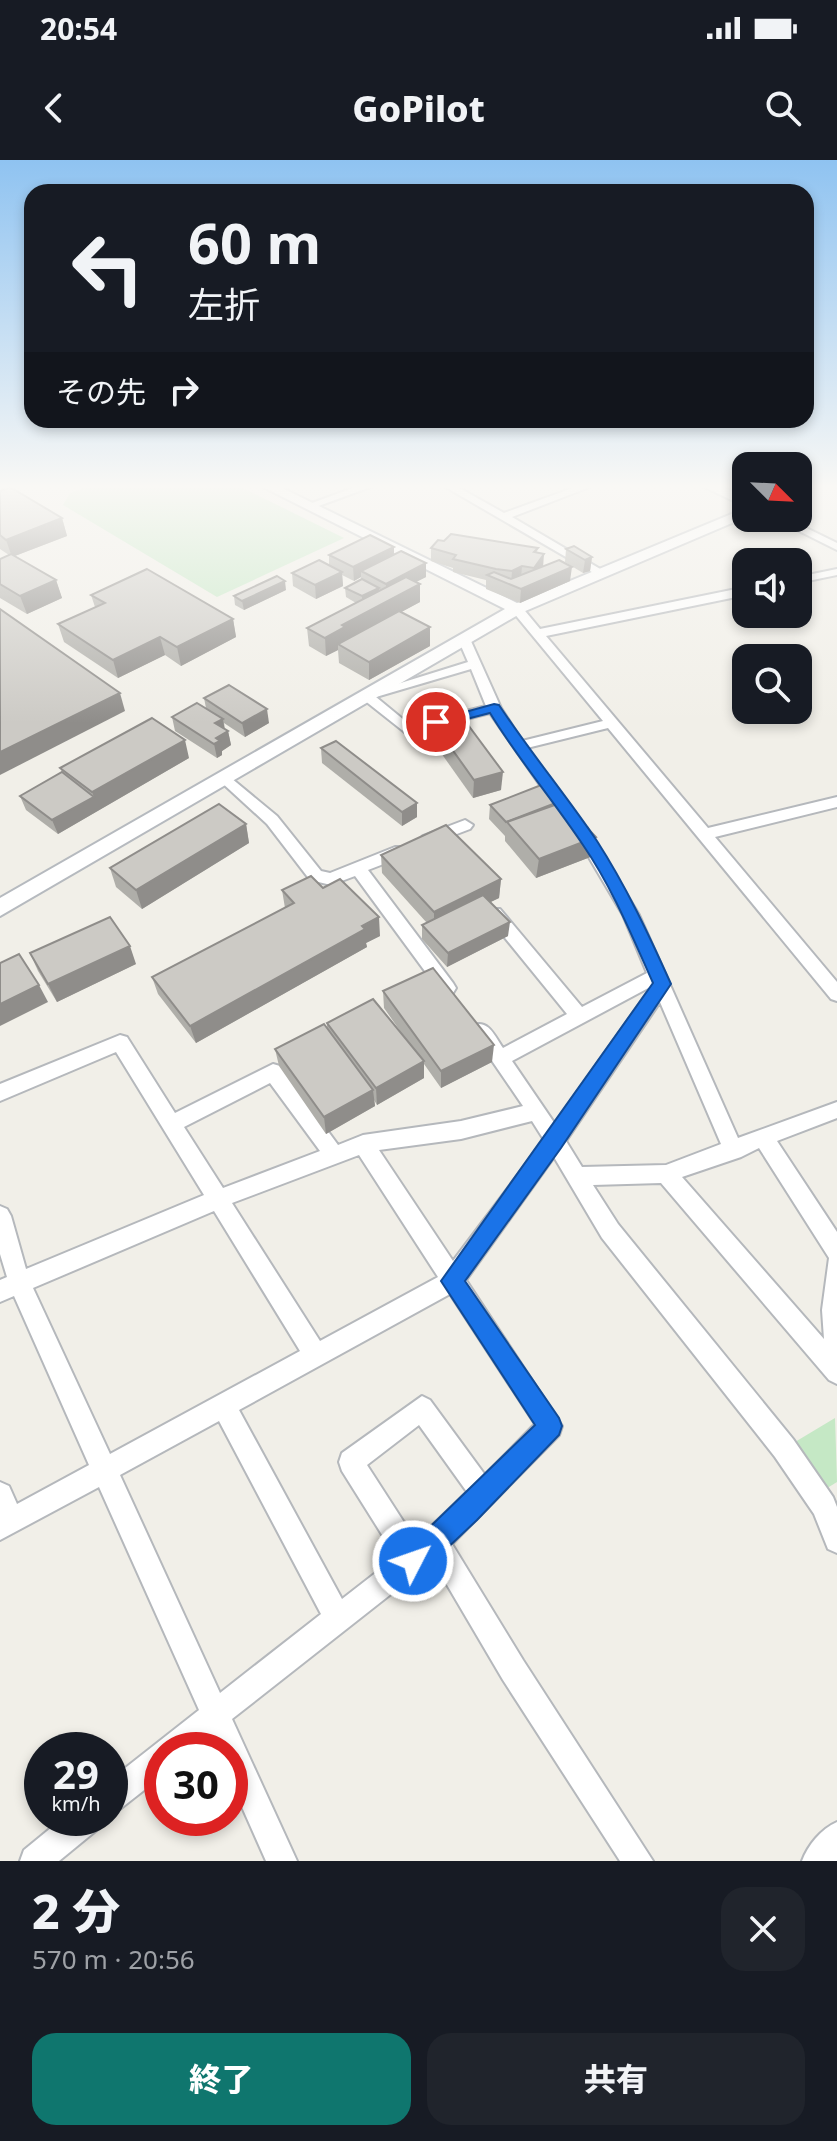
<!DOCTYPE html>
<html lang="ja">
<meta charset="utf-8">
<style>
body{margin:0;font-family:"Noto Sans","Noto Sans JP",sans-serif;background:#20242c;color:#f1f3f6;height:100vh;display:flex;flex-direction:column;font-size:30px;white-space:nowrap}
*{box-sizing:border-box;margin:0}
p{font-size:26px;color:#9ea1a6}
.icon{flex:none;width:44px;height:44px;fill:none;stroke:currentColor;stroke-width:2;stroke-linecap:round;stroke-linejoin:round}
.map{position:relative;height:1701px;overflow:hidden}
.panel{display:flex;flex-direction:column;background:#171b24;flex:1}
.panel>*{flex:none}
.hud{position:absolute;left:24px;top:24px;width:790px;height:244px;border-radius:24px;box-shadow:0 4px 12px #0003;background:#171b24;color:#f1f3f6;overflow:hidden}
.needle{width:52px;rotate:114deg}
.controls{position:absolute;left:732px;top:292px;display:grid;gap:16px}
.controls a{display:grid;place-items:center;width:80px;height:80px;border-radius:16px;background:#171b24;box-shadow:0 4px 12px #0003;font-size:40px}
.speed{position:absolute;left:24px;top:1572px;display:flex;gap:16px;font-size:40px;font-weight:700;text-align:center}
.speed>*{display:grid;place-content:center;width:104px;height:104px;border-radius:50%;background:#171b24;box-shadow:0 4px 12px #0003;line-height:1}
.speed small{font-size:20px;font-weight:400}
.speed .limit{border:12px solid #d22;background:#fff;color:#111}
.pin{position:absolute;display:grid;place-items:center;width:68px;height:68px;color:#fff;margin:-34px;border:4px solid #fff;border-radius:50%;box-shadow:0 2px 8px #0007}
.me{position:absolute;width:88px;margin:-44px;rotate:49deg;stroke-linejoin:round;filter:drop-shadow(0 0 6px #0008)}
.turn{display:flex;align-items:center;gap:28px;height:168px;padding:0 32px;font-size:36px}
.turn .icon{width:104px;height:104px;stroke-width:2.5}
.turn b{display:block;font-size:56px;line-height:68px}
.then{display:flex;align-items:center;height:76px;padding:0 32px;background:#0003;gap:16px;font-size:30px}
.round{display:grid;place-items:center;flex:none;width:84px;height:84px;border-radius:24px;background:#20242c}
.head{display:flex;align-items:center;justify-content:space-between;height:136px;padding:0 32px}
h1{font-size:48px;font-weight:800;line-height:60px}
.cta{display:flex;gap:16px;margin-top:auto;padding:16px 32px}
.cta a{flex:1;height:92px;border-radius:24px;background:#0f766e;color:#fff;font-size:32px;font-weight:800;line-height:92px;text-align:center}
.cta a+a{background:#20242c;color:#f1f3f6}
.status{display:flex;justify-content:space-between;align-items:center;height:56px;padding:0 40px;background:#171b24;direction:ltr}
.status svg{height:22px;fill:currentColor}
header{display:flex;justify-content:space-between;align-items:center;height:104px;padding:0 32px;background:#171b24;font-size:36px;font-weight:800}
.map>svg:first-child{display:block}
</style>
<div class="status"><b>20:54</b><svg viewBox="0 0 49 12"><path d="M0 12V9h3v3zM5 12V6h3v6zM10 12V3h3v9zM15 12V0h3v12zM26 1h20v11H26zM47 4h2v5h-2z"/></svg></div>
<header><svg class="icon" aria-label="back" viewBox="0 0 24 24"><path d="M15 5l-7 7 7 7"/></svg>GoPilot<svg class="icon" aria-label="search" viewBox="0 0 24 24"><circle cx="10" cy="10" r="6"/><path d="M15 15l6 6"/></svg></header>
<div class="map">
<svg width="837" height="1701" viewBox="0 0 837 1701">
<rect width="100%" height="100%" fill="#f1efe8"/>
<g fill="#c5e8c5">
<path d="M 92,325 L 237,325 L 344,378 L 217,437 L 63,345 L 70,333 Z"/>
<path d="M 835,1258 L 837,1322 L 824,1330 L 790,1285 Z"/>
</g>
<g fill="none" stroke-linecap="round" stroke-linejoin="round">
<g stroke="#b5b8bc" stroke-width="4">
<g id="street">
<path d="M 361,325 L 376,325 L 313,348 L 304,346 Z"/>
<path d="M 442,325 L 454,325 L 504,353 L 581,325 L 595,325 L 512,357 L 607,413 L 597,415 Z"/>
<path d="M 773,358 L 786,358 L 837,383 L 837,390 Z"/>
<path d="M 837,409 L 837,415 L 798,423 L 798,417 Z"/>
<path d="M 746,427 L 746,435 L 546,476 L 708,668 L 837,637 L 837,647 L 715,677 L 837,822 L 837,841 L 831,839 L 608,568 L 527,588 L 566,642 L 559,647 L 554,645 L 490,553 L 407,574 L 359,536 L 468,502 L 458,479 L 464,475 L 470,479 L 501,548 L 522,581 L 603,561 L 513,452 L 513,446 L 521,446 L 540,469 ZM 471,509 L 486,546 L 410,565 L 376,537 Z"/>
<path d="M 225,613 L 277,656 L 321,711 L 330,713 L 395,687 L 407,687 L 409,691 L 407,695 L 368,710 L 453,823 L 456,828 L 453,833 L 441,833 L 355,716 L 331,725 L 310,720 L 267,664 L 220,621 L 218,618 Z"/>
<path d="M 465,660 L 473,665 L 470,669 L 428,685 L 420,680 L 423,676 Z"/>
<path d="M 582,667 L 587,668 L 639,755 L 738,978 L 837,942 L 837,958 L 777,981 L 837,1072 L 837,1224 L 829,1220 L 661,1023 L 593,1025 L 618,1064 L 793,1279 L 833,1337 L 837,1347 L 837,1393 L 828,1389 L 814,1354 L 775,1297 L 602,1078 L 554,997 L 466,1120 L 562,1266 L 559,1275 L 452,1384 L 523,1500 L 653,1701 L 620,1701 L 503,1520 L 433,1401 L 232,1559 L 297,1701 L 266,1701 L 230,1620 L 230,1590 L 217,1590 L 211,1576 L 193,1590 L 162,1590 L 162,1616 L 120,1649 L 110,1654 L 110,1620 L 199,1550 L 99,1327 L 0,1380 L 0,1322 L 9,1326 L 17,1344 L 89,1305 L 14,1136 L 0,1142 L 0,1120 L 7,1117 L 0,1094 L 0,1046 L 7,1049 L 11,1056 L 26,1109 L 204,1035 L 116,892 L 0,941 L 0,924 L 120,875 L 127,877 L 175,953 L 273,904 L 280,906 L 338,985 L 363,975 L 461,961 L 523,946 L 471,870 L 474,865 C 489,860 495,877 503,888 L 567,854 L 488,757 L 486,753 L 488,749 L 500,749 L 582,847 L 647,813 L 623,755 L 574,672 ZM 652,826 L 555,964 L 512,901 ZM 660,842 L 721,984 L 666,1005 L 582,1007 L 566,981 ZM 270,923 L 320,991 L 223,1028 L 184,967 ZM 532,961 L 544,980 L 453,1101 L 379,990 L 461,979 ZM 759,988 L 829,1098 L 822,1150 L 824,1179 L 682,1017 L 741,997 ZM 359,995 L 438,1117 L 320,1181 L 232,1043 ZM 214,1051 L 300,1191 L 110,1294 L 33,1128 ZM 450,1134 L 535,1264 L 485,1315 L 430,1240 L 422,1236 L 342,1293 L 339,1302 L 342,1311 L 396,1397 L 342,1439 L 239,1250 ZM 219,1261 L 321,1454 L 220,1533 L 120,1315 ZM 419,1265 L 467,1332 L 416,1381 L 367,1305 Z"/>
<path d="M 63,1658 L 102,1658 L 98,1669 L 59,1701 L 20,1701 L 24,1690 Z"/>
<path d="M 837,1662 L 837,1701 L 802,1701 C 808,1685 821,1669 837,1662 Z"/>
</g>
</g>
<g stroke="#b6babf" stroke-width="4">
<g id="secondary">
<path d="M 259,325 L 276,325 L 517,443 L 746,348 L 746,357 L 523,452 L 0,756 L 0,738 L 505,449 Z"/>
<path d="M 700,325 L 718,325 L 746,338 L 746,347 Z"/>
<path d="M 798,325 L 818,325 L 798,334 Z"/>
</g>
</g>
<use href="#street" fill="#fff" fill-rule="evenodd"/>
<use href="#secondary" fill="#fff" fill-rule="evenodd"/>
</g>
<g fill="#afaea9">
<path d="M 0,331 L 62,358 L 67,376 L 15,396 L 56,420 L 62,438 L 27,454 L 0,438 L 0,399 L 9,395 L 0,389 Z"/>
<path d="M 444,381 L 538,388 L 537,392 L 543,406 L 570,421 L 520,443 L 486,429 L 486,420 L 453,412 L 453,408 L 431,401 L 431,388 Z"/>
<path d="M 394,387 L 394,395 L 426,417 L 416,422 L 420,424 L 420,442 L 401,452 L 430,467 L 430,486 L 369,520 L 339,503 L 338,490 L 326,496 L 309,486 L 307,468 L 356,443 L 346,437 L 345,428 L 361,419 L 361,417 L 354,421 L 342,415 L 343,426 L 316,439 L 293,426 L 292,413 L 329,405 L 329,395 Z"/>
<path d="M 566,389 L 592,397 L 590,411 L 583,413 L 565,402 Z"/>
<path d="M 286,430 L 244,450 L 235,445 L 234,436 Z"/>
<path d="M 91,435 L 233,459 L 236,477 L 181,506 L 165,495 L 118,518 L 64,482 L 58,464 L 95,447 Z"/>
<path d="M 204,538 L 269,563 L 245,577 L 224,563 L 225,569 L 228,571 L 231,585 L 222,591 L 222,595 L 217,598 L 175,571 L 172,557 L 206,548 Z"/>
<path d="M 429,557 L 501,630 L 473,638 L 429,576 Z"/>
<path d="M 321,588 L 417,643 L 417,657 L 402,666 L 322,603 Z"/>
<path d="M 189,598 L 58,674 L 26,650 L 20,636 L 62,612 L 60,608 Z"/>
<path d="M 565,644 L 596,677 L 593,696 L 536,718 L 505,681 L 505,676 L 489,659 L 490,645 Z"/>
<path d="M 246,664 L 249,683 L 142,749 L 116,727 L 110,708 Z"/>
<path d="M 381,695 L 501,719 L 499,738 L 490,742 L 508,776 L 447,807 L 422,779 L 422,765 L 427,763 L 382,713 Z"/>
<path d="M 323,728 L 380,776 L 366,783 L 367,787 L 196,883 L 158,834 L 152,817 L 285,748 L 282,730 Z"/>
<path d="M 30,793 L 136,804 L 57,842 L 38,811 Z"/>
<path d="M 383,831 L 492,902 L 441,928 L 424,904 L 424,918 L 377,945 L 374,940 L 375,946 L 326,974 L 279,906 L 275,889 L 327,869 L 327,863 L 410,885 L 384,848 Z"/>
</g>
<g fill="#8f8d8a">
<path d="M 62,358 L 67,376 L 12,397 L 6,380 Z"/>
<path d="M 394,387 L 394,401 L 361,411 L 361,417 L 354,421 L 353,407 Z"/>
<path d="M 544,394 L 543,408 L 532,422 L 534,408 Z"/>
<path d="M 592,397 L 590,411 L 583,413 L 585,400 Z"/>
<path d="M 426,403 L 426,417 L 386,437 L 386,424 Z"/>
<path d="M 522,406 L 521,419 L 511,425 L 512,411 Z"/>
<path d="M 572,407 L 570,421 L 520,443 L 521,429 Z"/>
<path d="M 342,412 L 343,426 L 316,439 L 315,425 Z"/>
<path d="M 56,420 L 62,438 L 27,454 L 20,436 Z"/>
<path d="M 285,421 L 286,430 L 244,450 L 242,441 Z"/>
<path d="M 420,424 L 420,442 L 346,482 L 338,484 L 338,490 L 326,496 L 325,478 L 342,465 Z"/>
<path d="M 379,428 L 379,437 L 362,446 L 362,436 Z"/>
<path d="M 233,459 L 236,477 L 181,506 L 177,487 Z"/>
<path d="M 430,467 L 430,486 L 369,520 L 369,502 Z"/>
<path d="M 160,477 L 165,495 L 118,518 L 113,500 Z"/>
<path d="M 120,533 L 125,551 L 0,615 L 0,592 Z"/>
<path d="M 267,549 L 269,563 L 245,577 L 242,563 Z"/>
<path d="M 223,559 L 225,573 L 215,563 Z"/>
<path d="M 228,571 L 231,585 L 222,591 L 222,595 L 217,598 L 214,584 L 216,578 Z"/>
<path d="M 185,580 L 189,598 L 58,674 L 52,660 L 94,637 L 92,632 Z"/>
<path d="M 503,612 L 501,630 L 473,638 L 474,620 Z"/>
<path d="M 417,643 L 417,657 L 402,666 L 402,652 Z"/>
<path d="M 246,664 L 249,683 L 142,749 L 136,730 Z"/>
<path d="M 596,677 L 593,696 L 536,718 L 539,699 Z"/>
<path d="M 501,719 L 499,738 L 434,770 L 434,752 Z"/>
<path d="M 379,757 L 380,776 L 366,783 L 367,787 L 196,883 L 190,866 Z"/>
<path d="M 510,762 L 508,776 L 447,807 L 448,793 Z"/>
<path d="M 130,786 L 136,804 L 57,842 L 48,824 Z"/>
<path d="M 39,825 L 48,842 L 0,866 L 0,844 Z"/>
<path d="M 494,885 L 492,902 L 441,928 L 441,911 Z"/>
<path d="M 424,901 L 424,918 L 377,945 L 376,928 Z"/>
<path d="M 373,930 L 375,946 L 326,974 L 324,957 Z"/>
</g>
<g fill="#cccac5" stroke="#8f8d8a" stroke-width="2">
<path d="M 10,327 L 62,358 L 6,380 L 0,375 L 0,331 Z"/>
<path d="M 451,374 L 538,388 L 534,392 L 544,394 L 534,408 L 522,406 L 512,411 L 496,409 L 453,399 L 456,395 L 431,388 L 438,380 L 444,381 Z"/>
<path d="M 370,375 L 394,387 L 353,407 L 329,395 Z"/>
<path d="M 574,386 L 592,397 L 585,400 L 566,389 Z"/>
<path d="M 401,391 L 426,403 L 386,424 L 361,411 Z"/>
<path d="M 11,394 L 56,420 L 20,436 L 0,424 L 0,399 Z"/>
<path d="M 319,400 L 342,412 L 315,425 L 292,413 Z"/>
<path d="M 559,400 L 572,407 L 521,429 L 487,415 L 494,412 L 511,419 Z"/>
<path d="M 147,409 L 233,459 L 177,487 L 160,477 L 113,500 L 58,464 L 105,443 L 91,435 Z"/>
<path d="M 277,416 L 285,421 L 242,441 L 234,436 Z"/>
<path d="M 406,417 L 420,424 L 342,465 L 345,467 L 325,478 L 307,468 Z"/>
<path d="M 362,419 L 379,428 L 362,436 L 345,428 Z"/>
<path d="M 0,449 L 120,533 L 0,592 Z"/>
<path d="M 399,451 L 430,467 L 369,502 L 338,484 Z"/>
<path d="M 229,525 L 267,549 L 242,563 L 204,538 Z"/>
<path d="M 197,543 L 223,559 L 215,563 L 228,571 L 216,578 L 220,581 L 214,584 L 172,557 Z"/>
<path d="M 457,550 L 503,612 L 474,620 L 429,557 Z"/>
<path d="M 152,558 L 185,580 L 92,632 L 60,608 Z"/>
<path d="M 336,581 L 417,643 L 402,652 L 321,588 Z"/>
<path d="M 62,612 L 94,637 L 52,660 L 20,636 Z"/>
<path d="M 549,622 L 566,639 L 506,662 L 490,645 Z"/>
<path d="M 563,642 L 596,677 L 539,699 L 507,662 Z"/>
<path d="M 219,644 L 246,664 L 136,730 L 110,708 Z"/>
<path d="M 446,665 L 501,719 L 434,752 L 381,695 Z"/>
<path d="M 311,716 L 323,728 L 340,719 L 379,757 L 362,766 L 365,769 L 190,866 L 152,817 L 294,743 L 282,730 Z"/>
<path d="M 483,735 L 510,762 L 448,793 L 422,765 Z"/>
<path d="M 110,757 L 130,786 L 48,824 L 30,793 Z"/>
<path d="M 19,794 L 39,825 L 0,844 L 0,803 Z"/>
<path d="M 433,808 L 494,885 L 441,911 L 383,831 Z"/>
<path d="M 373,839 L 424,901 L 376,928 L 327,863 Z"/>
<path d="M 324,864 L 373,930 L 324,957 L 275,889 Z"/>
</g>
<linearGradient id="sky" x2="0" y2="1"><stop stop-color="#8fc3f1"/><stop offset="0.58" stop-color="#f9f8f5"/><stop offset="1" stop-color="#f9f8f5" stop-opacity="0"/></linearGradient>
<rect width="837" height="563" fill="url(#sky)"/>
<path fill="#1a73e8" stroke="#114b97" stroke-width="2" d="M 494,544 L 499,545 C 530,592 566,635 597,681 C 626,726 649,775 671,824 L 561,988 L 465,1121 L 559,1258 L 562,1266 L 559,1275 L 477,1360 L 423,1411 L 413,1414 L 404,1411 L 400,1401 L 404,1392 L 535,1265 L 441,1121 L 653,823 C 632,776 612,727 583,685 C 553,640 518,599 490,553 L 436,567 L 429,562 Z"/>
</svg>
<div class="controls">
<a><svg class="needle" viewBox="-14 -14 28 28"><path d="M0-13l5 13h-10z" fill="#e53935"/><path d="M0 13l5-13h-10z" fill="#9ea1a6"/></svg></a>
<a><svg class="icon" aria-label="sound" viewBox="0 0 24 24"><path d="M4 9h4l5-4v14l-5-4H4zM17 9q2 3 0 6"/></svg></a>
<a><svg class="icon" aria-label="search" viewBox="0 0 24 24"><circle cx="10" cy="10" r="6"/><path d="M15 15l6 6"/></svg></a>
</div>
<div class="speed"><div>29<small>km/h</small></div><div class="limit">30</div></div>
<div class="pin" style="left:436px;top:562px;background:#d93025"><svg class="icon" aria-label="arrive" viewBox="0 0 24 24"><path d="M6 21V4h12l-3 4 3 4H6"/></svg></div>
<svg class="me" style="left:413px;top:1401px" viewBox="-20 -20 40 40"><circle r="17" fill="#1a73e8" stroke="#fff" stroke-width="3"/><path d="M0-11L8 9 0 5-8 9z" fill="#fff"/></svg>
<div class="hud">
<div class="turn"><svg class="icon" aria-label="left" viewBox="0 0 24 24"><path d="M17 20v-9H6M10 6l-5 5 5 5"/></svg><div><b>60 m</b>左折</div></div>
<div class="then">その先<svg class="icon" aria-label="right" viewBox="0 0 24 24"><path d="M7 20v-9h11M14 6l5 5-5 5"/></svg></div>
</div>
</div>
<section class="panel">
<div class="head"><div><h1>2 分</h1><p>570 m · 20:56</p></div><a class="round"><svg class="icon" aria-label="close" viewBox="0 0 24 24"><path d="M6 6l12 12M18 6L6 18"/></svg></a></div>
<div class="cta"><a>終了</a><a>共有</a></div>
</section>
